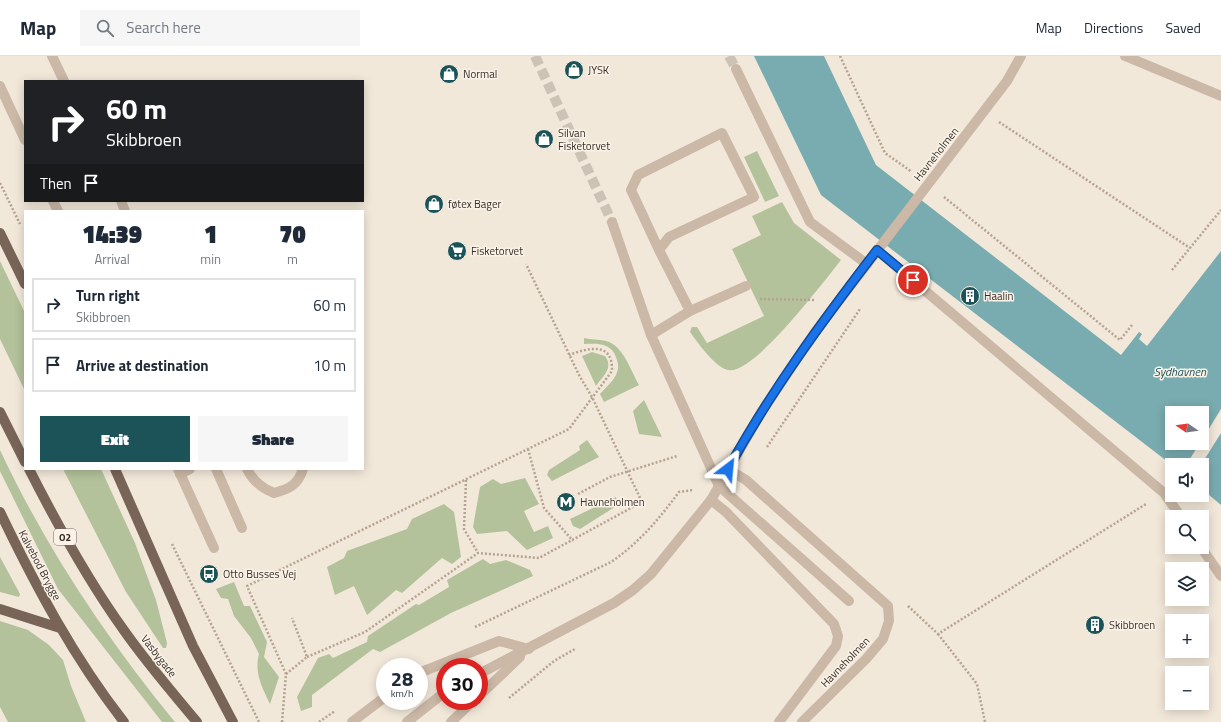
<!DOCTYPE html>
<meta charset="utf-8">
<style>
body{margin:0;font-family:"Titillium Web",sans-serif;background:#f6f6f7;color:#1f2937;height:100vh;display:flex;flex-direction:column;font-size:15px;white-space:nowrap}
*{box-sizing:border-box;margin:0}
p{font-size:13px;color:#747a83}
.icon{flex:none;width:22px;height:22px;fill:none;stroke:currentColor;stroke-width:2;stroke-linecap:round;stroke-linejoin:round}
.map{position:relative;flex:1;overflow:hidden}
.panel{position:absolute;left:24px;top:154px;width:340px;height:260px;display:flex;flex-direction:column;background:#fff;border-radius:0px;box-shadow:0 2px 10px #0003}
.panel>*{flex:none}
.top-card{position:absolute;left:24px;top:24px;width:340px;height:122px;border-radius:0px;box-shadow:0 2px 10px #0003;background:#202124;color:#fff;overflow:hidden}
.needle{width:26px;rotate:283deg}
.controls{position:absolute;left:1165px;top:350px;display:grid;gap:8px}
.controls a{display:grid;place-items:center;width:44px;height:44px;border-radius:0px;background:#fff;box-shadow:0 2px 10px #0003;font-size:20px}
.speed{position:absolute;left:376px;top:602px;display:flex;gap:8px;font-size:20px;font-weight:700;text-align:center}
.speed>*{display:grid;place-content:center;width:52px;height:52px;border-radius:50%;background:#fff;box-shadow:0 2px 10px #0003;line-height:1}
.speed small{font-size:10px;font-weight:400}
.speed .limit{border:6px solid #d22;background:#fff;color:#111}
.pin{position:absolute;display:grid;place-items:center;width:34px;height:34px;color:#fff;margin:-17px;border:2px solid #fff;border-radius:50%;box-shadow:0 1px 4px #0007}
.me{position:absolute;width:44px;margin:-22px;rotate:29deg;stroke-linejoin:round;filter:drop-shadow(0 0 3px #0008)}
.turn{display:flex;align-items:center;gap:14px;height:84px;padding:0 16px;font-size:18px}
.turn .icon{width:52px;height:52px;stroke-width:2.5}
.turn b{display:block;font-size:28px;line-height:34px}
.then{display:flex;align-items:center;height:38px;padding:0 16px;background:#0003;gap:8px;font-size:15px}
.eta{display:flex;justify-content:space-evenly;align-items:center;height:68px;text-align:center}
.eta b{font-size:24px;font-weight:800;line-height:28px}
.primary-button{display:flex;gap:8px;margin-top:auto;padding:8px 16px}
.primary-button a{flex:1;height:46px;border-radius:0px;background:#1c5359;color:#fff;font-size:16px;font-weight:800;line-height:46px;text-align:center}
.primary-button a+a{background:#f6f6f7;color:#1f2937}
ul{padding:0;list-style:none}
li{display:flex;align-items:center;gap:12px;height:54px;margin:0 8px 6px;padding:0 8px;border:2px solid #e0e1e3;border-radius:0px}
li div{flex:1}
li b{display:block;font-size:15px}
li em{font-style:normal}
header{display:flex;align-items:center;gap:24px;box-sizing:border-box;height:56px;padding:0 20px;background:#fff;border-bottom:1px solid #e0e1e3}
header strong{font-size:19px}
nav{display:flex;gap:22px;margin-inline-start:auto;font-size:14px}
.search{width:280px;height:36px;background:#f6f6f7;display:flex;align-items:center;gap:10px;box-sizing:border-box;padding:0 14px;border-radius:0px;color:#747a83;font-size:15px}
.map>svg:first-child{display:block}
</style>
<header>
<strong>Map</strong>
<div class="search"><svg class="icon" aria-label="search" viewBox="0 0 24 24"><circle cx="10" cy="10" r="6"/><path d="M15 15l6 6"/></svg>Search here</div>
<nav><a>Map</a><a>Directions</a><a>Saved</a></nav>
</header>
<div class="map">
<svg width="1221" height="666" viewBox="0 0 1221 666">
<rect width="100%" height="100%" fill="#f2e8da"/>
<g fill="#b3c29a">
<path d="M 757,95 L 779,140 L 765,146 L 744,101 Z"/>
<path d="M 782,146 L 794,167 L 841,204 C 825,224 753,320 728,314 C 716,312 697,286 690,276 L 692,271 L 697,271 L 707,287 L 764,260 L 732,193 L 761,179 L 752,160 Z"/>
<path d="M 0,205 L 25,257 L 25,335 L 0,283 Z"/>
<path d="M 584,282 C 591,284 598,283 606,285 C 623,289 631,315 639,329 L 604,346 L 600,338 C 605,332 615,324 617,316 C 619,312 618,307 617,304 C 613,287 598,287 584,288 Z"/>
<path d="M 592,296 L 605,300 C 614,312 603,320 596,330 L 582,300 Z"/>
<path d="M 644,344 L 662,381 L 639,378 L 633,355 Z"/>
<path d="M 587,384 L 599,401 L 552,425 L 547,419 L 549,414 L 580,394 L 579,390 Z"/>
<path d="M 0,394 C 46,492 106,582 175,666 L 162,666 L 58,533 L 0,415 Z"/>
<path d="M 63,413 L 101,413 L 135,487 L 156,544 L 167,587 L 166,592 L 163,592 L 126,536 Z"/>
<path d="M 525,422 L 539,448 L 524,455 L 534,476 L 548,470 L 553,482 L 527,494 L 507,475 L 477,478 L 473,471 L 480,431 L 493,423 L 501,428 Z"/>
<path d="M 616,441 L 618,449 L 580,473 L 573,470 L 570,463 Z"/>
<path d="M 444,448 L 454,456 L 461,501 L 452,508 L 442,502 L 402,537 L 396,534 L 367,559 L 354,530 L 335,539 L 327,511 L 344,502 L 347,495 L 407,473 L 412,463 Z"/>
<path d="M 0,501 L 20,538 L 19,541 L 0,536 Z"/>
<path d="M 483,503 L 490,508 L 506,504 L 530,514 L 533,520 L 451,557 L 380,596 L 373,593 L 312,639 L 312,651 L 301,655 L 297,641 L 318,602 L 329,598 L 333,602 L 367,586 L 368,580 L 416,548 L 419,549 L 449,531 L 447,524 Z"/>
<path d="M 234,526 L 244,550 L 250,550 L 267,586 L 264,601 L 279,621 L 270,648 C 262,631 254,617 259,598 L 251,582 L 234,560 L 228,543 L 221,542 L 216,533 Z"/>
<path d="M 0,565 L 28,574 L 49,589 L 63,604 L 71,630 L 86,666 L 8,666 L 0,651 Z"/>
</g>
<path fill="#79acb0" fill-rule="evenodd" d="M 754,0 L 824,0 L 876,109 L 1121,299 L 1139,276 L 1142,278 L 1139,283 L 1147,290 L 1221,195 L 1221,449 L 1202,433 L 1202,409 L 1172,409 L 821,139 ZM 1172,357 L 1202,357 L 1202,387 L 1172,387 Z"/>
<path fill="#f2e8da" d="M 1221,353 L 1221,377 L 1201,409 L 1186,409 L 1200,387 L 1202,387 L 1202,384 Z"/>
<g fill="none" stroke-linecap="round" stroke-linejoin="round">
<g stroke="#ccc3b6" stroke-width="10" stroke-dasharray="10 5" stroke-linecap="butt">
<path d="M 535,0 L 612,166"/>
<path d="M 729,0 L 736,13"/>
</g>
<g stroke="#b6a290" stroke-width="2.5" stroke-dasharray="2 2" stroke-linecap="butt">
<path d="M 840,0 L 885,97 L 912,116"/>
<path d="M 999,66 L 1190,192"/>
<path d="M 0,127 L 20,168"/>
<path d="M 944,141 L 1120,284 L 1132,269"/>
<path d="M 1172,214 L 1221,154"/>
<path d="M 760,243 L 815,244"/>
<path d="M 767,391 L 860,253"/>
<path d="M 528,393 L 544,452 L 573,485"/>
<path d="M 466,424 L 464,473 L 478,497"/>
<path d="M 578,438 L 610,421 L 677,400"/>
<path d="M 172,488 L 259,666"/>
<path d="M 908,550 L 938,578 L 1146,448"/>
<path d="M 475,571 L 611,506 C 639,487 659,463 679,436 L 693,434"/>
<path d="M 938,578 L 977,628 L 985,666"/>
<path d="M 307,601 L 365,576 L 478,497 L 539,502 L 642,446 L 592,341 L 579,319 L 526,208"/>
<path d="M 286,618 L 307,601 L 292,562"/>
<path d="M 509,642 L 554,605 L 575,593"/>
<path d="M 282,666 L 286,618 L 247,530 L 569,373 L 612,315 C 613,285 588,292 569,299"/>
<path d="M 319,666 L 335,655"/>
</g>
<g stroke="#cbb8a6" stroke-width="10">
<path d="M 52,0 L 64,25"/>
<path d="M 1125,0 L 1221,40"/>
<path d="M 736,13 L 810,166 L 867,208"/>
<path d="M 0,30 L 25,84"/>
<path d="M 53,145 L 58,155"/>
<path d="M 121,145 L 125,155"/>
<path d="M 612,166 L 651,279 L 719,430 L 849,545"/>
<path d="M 659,194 L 631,134 L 638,119 L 722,77 L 754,141 L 669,181 L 659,194 L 690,255"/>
<path d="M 877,194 L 1164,437 L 1181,461"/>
<path d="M 651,279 L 690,255 L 746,230"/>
<path d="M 178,413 L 214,492"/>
<path d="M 216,413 L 242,472"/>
<path d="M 247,413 C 253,425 261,432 274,437 C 289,433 298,429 303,413"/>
<path d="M 728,413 L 746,424 L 888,550 L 889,565 L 883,583 L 866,603 L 802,666"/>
<path d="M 180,418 L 190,413"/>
<path d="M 711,444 L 726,456 L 834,568 L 838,580 L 836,590 L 779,666"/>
<path d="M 1201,491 L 1221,520"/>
<path d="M 419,617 L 499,585 L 529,593"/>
<path d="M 479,618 L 614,547 L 633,534 L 651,518 L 711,444 L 762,355 L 815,276 L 1007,25 L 1021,0"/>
<path d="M 479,640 L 520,601"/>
<path d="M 352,666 L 385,641"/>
<path d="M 407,666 L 445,636"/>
<path d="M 451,666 L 473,645"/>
</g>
<g stroke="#796458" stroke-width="10">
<path d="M 0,177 L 25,228"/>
<path d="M 0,356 L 25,406"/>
<path d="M 29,413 C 57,468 87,523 123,573 C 146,606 172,636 197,666"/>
<path d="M 115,413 L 193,590 L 233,666"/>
<path d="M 0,456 C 35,529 74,602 124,666"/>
<path d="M 0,553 L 60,572"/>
</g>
</g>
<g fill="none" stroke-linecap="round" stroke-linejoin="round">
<g stroke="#114b97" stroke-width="10">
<path id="route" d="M 728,413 C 771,335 823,264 877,194 L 913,224"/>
</g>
<use href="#route" stroke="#1a73e8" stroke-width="7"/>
</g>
<defs>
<g id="shop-disc" transform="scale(1)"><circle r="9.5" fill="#1c5359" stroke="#faf2e7"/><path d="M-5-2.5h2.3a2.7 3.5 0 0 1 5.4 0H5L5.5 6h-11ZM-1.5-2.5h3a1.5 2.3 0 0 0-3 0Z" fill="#fff"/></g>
<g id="supermarket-disc" transform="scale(1)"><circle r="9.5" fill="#1c5359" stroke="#faf2e7"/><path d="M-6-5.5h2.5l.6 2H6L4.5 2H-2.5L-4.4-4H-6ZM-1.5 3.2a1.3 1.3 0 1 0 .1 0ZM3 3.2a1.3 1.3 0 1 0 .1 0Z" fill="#fff"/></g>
<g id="building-disc" transform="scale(1)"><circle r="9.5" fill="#1c5359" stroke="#faf2e7"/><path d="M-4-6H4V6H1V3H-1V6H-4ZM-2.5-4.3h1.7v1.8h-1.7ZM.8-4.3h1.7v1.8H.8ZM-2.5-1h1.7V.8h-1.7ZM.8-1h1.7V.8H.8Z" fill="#fff"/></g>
<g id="metro-disc" transform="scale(1)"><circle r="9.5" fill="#1c5359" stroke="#faf2e7"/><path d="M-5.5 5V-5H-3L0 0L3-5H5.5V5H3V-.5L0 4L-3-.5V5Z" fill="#fff"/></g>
<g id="bus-disc" transform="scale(1)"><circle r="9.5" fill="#1c5359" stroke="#faf2e7"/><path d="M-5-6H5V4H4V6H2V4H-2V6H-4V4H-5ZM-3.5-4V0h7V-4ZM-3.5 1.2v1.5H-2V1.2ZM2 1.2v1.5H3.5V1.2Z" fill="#fff"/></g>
</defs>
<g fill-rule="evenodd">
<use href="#shop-disc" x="574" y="14"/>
<use href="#shop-disc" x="449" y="18"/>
<use href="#shop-disc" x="544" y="83"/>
<use href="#shop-disc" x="434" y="148"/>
<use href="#supermarket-disc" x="457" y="195"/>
<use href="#building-disc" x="970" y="240"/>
<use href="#metro-disc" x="566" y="446"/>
<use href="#bus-disc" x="209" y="518"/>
<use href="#building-disc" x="1095" y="569"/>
</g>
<g text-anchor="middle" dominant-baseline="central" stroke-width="3" stroke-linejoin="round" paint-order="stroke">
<rect fill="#faf2e7" stroke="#716861" stroke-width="1" x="54" y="473" width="22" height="16" rx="3"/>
<g font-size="10" font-weight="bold" fill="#362d27">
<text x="65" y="481">O2</text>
</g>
<g font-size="11" fill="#362d27" stroke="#faf2e7" text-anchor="start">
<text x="588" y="14">JYSK</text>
<text x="463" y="18">Normal</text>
<text x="558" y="77">Silvan<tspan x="558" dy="13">Fisketorvet</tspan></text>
<text x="448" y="148">føtex Bager</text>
<text x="471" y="195">Fisketorvet</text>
<text x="984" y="240">Haalin</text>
<text x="580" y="446">Havneholmen</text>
<text x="223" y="518">Otto Busses Vej</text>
<text x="1109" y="569">Skibbroen</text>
</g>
<g font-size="11" fill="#362d27" stroke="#faf2e7">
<text transform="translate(936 98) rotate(-52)">Havneholmen</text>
<text transform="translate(40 509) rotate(62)">Kalvebod Brygge</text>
<text transform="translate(159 600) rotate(52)">Vasbygade</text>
<text transform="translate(845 606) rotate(-46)">Havneholmen</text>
</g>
<g font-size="12" font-style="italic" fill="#1c5359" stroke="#faf2e7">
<text x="1180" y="315">Sydhavnen</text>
</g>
</g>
</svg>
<div class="controls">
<a><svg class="needle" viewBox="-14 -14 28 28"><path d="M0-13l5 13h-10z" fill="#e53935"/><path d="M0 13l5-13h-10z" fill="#747a83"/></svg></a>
<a><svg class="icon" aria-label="sound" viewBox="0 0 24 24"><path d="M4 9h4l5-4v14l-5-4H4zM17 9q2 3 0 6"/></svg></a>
<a><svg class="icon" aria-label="search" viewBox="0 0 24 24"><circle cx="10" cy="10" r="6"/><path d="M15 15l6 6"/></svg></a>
<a><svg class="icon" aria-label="layers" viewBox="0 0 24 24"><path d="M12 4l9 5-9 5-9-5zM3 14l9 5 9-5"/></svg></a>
<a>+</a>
<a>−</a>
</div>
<div class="speed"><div>28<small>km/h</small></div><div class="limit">30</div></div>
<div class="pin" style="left:913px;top:224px;background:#d93025"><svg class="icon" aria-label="arrive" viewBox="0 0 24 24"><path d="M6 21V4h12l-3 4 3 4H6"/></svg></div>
<svg class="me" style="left:728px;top:413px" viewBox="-20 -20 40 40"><path d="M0-17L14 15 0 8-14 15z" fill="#1a73e8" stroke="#fff" stroke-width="4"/></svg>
<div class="top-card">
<div class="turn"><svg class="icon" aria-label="right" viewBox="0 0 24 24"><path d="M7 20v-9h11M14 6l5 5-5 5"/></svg><div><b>60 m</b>Skibbroen</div></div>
<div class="then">Then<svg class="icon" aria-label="arrive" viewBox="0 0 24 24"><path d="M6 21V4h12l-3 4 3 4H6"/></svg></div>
</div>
<section class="panel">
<div class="eta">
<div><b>14:39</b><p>Arrival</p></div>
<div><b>1</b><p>min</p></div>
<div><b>70</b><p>m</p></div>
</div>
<ul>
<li><svg class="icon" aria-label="right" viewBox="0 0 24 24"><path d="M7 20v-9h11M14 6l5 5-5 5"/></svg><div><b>Turn right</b><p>Skibbroen</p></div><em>60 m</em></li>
<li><svg class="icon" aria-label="arrive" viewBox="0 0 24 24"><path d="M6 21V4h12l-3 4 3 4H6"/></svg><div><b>Arrive at destination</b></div><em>10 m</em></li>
</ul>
<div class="primary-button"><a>Exit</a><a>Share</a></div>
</section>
</div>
